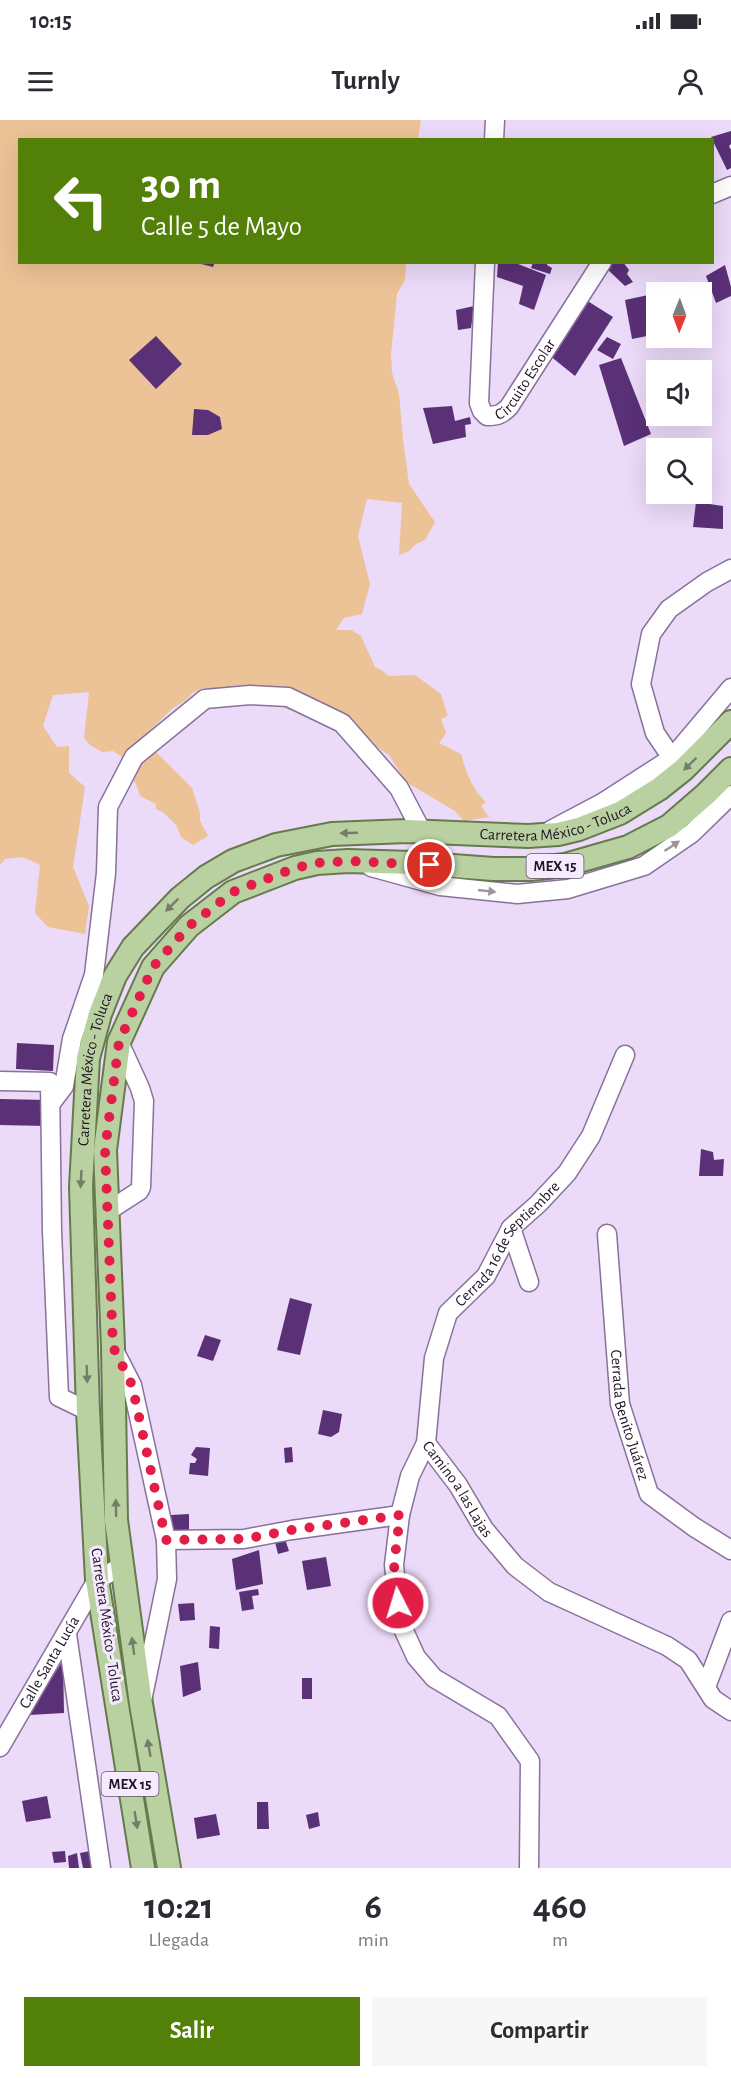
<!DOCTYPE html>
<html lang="es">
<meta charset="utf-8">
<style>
body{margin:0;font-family:"Alegreya Sans",sans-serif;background:#f7f7f7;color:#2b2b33;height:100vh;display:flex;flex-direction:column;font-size:22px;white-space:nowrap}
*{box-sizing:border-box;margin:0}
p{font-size:20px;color:#7c7c81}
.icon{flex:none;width:33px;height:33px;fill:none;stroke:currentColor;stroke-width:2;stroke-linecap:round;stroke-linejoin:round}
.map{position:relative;height:1748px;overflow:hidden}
.side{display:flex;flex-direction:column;background:#fff;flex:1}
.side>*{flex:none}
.hud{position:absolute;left:18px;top:18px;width:696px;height:126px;border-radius:0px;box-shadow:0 6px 24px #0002;background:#538009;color:#fff;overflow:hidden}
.needle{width:39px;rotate:181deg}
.fabs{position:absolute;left:646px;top:162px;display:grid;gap:12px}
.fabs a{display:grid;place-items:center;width:66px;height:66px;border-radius:0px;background:#fff;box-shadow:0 6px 24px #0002;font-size:30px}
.pin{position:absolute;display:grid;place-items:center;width:51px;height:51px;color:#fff;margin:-26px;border:3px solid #fff;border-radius:50%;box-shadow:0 2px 6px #0007}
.me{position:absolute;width:66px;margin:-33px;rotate:355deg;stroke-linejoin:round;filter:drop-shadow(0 0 4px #0008)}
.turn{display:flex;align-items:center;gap:21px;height:126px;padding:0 24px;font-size:27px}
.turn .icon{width:78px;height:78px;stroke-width:2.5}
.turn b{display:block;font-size:42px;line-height:51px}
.eta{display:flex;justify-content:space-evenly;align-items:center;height:102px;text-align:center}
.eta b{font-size:36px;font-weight:600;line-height:42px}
.cta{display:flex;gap:12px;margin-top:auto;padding:12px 24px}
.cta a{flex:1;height:69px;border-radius:0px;background:#538009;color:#fff;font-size:24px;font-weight:600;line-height:69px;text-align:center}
.cta a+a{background:#f7f7f7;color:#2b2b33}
.status{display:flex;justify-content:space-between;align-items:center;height:42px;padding:0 30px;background:#fff;direction:ltr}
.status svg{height:16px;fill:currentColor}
header{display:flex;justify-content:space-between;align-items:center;height:78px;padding:0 24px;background:#fff;font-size:27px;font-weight:600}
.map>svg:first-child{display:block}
</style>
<div class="status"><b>10:15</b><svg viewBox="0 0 49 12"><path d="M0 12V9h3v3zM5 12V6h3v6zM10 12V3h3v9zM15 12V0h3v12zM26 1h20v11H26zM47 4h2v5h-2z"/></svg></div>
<header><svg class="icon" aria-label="menu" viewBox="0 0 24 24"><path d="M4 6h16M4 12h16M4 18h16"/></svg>Turnly<svg class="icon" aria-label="person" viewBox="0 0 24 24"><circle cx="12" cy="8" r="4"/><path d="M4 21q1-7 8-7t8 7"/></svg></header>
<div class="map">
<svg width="731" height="1748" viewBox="0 0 731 1748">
<rect width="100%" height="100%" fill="#ebdaf8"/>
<path fill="#ecc396" d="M 0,0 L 421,0 L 418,19 L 20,20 L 20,142 L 404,143 L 406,147 L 405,160 L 397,174 L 391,234 L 392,253 L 399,274 L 403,319 L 409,364 L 435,402 L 425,420 L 416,424 L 409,431 L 399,435 L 402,383 L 367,379 L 358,416 L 370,464 L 362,494 L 344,498 L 336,510 L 351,510 L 361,516 L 375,547 L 383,551 L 388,556 L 415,555 L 441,574 L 448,596 L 441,599 L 446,613 L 439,623 L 461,634 C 466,652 472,669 486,682 L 481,686 L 489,697 L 464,701 L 455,691 L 406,662 L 389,635 L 353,610 L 289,590 L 248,570 L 204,568 L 194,572 L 186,580 L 173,588 L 149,611 L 155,631 L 192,668 L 200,693 L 200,701 L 208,716 L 193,725 L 181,717 L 176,705 L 164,693 L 156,689 L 156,684 L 140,676 L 136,664 L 124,646 L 133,644 L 113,631 L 102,632 L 90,625 L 84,618 L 89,572 L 53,575 L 43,606 L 57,627 L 69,626 L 69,653 L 85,667 L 73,747 L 89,786 L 85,814 L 48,807 L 35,793 L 40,745 L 23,737 L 5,739 L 0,745 Z"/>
<g fill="#5a3076">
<path d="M 731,11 L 731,24 L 729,26 L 731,30 L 731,48 L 727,50 L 711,17 Z"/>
<path d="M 194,142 L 215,142 L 213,147 Z"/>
<path d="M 498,142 L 513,142 L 546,155 L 534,190 L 519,184 L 523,166 L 497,157 Z"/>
<path d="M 533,142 L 548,142 L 547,145 L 552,148 L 550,154 L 531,148 Z"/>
<path d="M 612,142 L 623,142 L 629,150 L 627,154 L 633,162 L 625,166 L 606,148 Z"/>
<path d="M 725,145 L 731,167 L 731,176 L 716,183 L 706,156 Z"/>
<path d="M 653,174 L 657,214 L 632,219 L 625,180 Z"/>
<path d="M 586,180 L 613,197 L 575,256 L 549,235 Z"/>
<path d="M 474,186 L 471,208 L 458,210 L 456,190 Z"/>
<path d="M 156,216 L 182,244 L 156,269 L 129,240 Z"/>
<path d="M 607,217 L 621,224 L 613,239 L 597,230 Z"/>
<path d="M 621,238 L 651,314 L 624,326 L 599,245 Z"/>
<path d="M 452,286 L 455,301 L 470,297 L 471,304 L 465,305 L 466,317 L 433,324 L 423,288 Z"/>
<path d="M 194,289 L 208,290 L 220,297 L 222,309 L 208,315 L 192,315 Z"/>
<path d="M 696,382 L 723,386 L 723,409 L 693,407 Z"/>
<path d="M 17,923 L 54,925 L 53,951 L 16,949 Z"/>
<path d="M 0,979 L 47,980 L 46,1006 L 0,1005 Z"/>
<path d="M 701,1029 L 713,1032 L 714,1040 L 724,1039 L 723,1056 L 699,1056 Z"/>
<path d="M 290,1178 L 312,1184 L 300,1235 L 277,1230 Z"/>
<path d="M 205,1215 L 221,1220 L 213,1241 L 197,1236 Z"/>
<path d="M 323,1290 L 342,1294 L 339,1312 L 331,1317 L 318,1314 Z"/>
<path d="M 196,1327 L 210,1328 L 208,1356 L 189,1354 L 190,1343 L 195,1343 L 197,1339 L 191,1335 Z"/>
<path d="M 292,1327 L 293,1342 L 285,1343 L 284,1328 Z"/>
<path d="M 189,1394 L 189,1410 L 169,1410 L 171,1395 Z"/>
<path d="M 284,1416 L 289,1431 L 278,1434 L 274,1418 Z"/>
<path d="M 259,1430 L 263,1464 L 236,1470 L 232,1439 Z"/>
<path d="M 326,1437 L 331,1466 L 307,1470 L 302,1441 Z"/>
<path d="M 258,1469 L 259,1475 L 252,1476 L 254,1489 L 242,1491 L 239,1472 Z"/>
<path d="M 194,1483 L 195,1500 L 180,1501 L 178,1484 Z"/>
<path d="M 210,1506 L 220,1507 L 219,1529 L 209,1528 Z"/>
<path d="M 63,1540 L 64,1593 L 29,1595 Z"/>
<path d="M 198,1542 L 201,1570 L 183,1577 L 180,1546 Z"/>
<rect x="302" y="1558" width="10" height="21"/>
<path d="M 47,1676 L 51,1698 L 26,1702 L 22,1681 Z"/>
<path d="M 257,1682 L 268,1682 L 269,1709 L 257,1709 Z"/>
<path d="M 318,1692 L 320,1706 L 309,1709 L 306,1695 Z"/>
<path d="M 216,1694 L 220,1715 L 197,1719 L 194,1698 Z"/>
<path d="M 65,1731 L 66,1742 L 54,1743 L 52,1732 Z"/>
<path d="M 90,1731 L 93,1748 L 83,1748 L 80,1733 Z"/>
<path d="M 77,1733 L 79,1748 L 69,1748 L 68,1736 Z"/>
</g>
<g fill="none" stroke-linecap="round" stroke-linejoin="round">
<g stroke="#8a719d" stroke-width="21">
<g id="minor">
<path d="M 494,20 L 495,0"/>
<path d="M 712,74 L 731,66"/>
<path id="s1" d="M 485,142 L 479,283 L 482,291 L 487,296 C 498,296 502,294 509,287 L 602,142"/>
<path d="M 672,638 L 655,613 L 641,564 L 651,514 L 669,489 L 707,462 L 731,449"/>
<path d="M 551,710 L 602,683 L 672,638 L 731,568"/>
<path d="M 371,747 L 440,766 L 517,774 L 568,769 L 644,746 L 692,713 L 731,675"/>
<path d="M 0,961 L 50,962 L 52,1111 L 59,1277 L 88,1291"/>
<path d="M 51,983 L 64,966 L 72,919 L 94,855 L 106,753 L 108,687 L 134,637 L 205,579 L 250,575 L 288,577 L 342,603 L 399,668 L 422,712"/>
<path d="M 108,1091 L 139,1071 L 141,1067 L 144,981 L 140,968 L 119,922"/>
<path d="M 511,1108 L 529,1162"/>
<path id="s2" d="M 607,1114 L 620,1284 L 649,1374 L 694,1407 L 731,1430"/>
<path d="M 114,1230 L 132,1265 L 166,1420 L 167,1459 L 143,1576"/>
<path id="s3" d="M 426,1323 L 458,1365 L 484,1409 L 515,1446 L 549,1472 L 667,1526 L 688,1540 L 713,1579 L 731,1591"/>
<path d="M 166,1420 L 244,1419 L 292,1410 L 400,1395"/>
<path d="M 67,1514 L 101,1748"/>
<path d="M 706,1567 L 731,1501"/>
<path id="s4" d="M 0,1627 L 97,1460 L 122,1446"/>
<path id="s5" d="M 529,1748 L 530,1641 L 498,1596 L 434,1558 L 416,1537 L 400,1502 L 394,1445 L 400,1395 L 410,1356 L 426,1323 L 434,1238 L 448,1193 L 486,1156 L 511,1108 L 538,1084 L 567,1053 L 591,1016 L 625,935"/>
</g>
</g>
<g stroke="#667a4e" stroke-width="26">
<g id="major">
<path id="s6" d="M 143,1748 L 97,1460 L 88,1291 L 81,1067 L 88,938 L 100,894 L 115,856 L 133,827 L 180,778 L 206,757 L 233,741 L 276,725 L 332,714 L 407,711 L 528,716 L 558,714 L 579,709 L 620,693 L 659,669 L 683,650 L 731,602"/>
<path d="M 169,1748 L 141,1584 L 116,1400 L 113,1227 L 105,1030 L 119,922 L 153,847 L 189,806 L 233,772 L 295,748 L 317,743 L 348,741 L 413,743 L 493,749 L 531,749 L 565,745 L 628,727 L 669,706 L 706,674 L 731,649"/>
</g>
</g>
<use href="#minor" stroke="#fff" stroke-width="18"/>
<use href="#major" stroke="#b9d0a1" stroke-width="22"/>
</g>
<defs><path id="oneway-solid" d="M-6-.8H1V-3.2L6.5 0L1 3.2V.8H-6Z" transform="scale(1.5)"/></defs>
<g fill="#747c6a">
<use href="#oneway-solid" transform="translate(690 644) rotate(136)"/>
<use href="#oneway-solid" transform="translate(349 713) rotate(178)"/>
<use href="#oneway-solid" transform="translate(172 785) rotate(135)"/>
<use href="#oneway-solid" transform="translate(81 1059) rotate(93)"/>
<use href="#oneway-solid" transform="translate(87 1254) rotate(88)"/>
<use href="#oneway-solid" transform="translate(116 1388) rotate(-91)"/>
<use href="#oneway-solid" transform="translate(133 1526) rotate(-98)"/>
<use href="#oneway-solid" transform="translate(149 1628) rotate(-100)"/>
<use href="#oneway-solid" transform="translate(136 1700) rotate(81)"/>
</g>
<g fill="#9b969e">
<use href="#oneway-solid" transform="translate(672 726) rotate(-34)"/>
<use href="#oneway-solid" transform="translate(487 771) rotate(6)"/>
</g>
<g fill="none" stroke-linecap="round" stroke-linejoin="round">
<path stroke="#e11d48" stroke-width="10" stroke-dasharray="0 18" d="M 398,1483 L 394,1445 L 400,1395 L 292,1410 L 244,1419 L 166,1420 L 132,1265 L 113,1227 L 105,1030 L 119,922 L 153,847 L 189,806 L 233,772 L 295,748 L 317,743 L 348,741 L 430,745"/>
</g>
<g text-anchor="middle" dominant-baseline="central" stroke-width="6" stroke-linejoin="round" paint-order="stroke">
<g fill="#f5eafe" stroke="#605568" stroke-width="1.5">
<rect x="526.5" y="734" width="57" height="24" rx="4.5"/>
<rect x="101.5" y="1652" width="57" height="24" rx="4.5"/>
</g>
<g font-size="15" font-weight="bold" fill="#201527">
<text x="555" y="746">MEX 15</text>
<text x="130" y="1664">MEX 15</text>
</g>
<g font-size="16" fill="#201527" stroke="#f5eafe">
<text stroke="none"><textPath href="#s1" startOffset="213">Circuito Escolar</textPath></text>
<text stroke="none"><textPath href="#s6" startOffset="1396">Carretera México - Toluca</textPath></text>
<text stroke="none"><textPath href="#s6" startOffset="804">Carretera México - Toluca</textPath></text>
<text stroke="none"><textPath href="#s5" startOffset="712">Cerrada 16 de Septiembre</textPath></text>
<text stroke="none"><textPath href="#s2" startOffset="183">Cerrada Benito Juárez</textPath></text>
<text stroke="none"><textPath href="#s3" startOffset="56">Camino a las Lajas</textPath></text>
<text transform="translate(107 1505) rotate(82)">Carretera México - Toluca</text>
<text stroke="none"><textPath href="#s4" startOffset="98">Calle Santa Lucía</textPath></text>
</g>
</g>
</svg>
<div class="fabs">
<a><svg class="needle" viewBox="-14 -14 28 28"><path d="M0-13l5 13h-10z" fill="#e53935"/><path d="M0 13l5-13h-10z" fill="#7c7c81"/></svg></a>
<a><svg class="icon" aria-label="sound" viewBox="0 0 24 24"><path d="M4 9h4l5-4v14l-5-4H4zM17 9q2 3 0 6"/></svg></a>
<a><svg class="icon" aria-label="search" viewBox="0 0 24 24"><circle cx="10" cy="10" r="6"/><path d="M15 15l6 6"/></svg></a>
</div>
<div class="pin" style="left:430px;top:745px;background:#d93025"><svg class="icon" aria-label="arrive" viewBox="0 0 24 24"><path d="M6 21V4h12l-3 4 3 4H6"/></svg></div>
<svg class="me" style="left:398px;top:1483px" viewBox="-20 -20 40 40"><circle r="17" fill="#e11d48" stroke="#fff" stroke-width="3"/><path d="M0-11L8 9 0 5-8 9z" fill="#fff"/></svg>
<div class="hud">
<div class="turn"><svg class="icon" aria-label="left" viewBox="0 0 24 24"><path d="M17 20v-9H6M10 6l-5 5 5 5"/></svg><div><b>30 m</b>Calle 5 de Mayo</div></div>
</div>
</div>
<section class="side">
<div class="eta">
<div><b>10:21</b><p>Llegada</p></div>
<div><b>6</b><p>min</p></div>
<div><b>460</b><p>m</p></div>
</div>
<div class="cta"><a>Salir</a><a>Compartir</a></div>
</section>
